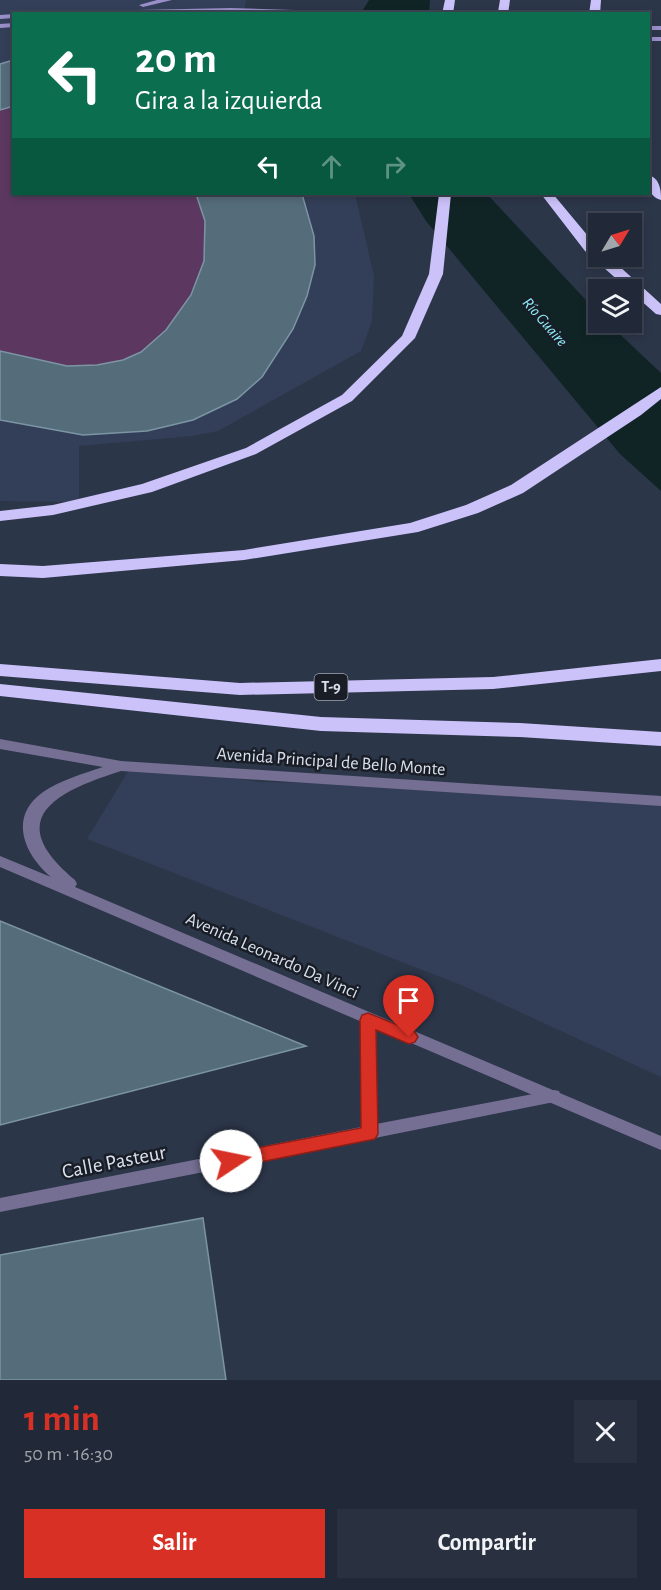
<!DOCTYPE html>
<html lang="es">
<meta charset="utf-8">
<style>
body{margin:0;font-family:"Alegreya Sans",sans-serif;background:#29303f;color:#f1f3f6;height:100vh;display:flex;flex-direction:column;font-size:22px;white-space:nowrap}
*{box-sizing:border-box;margin:0}
p{font-size:20px;color:#a2a6ad}
.icon{flex:none;width:33px;height:33px;fill:none;stroke:currentColor;stroke-width:2;stroke-linecap:round;stroke-linejoin:round}
.map{position:relative;height:1380px;overflow:hidden}
.drawer{display:flex;flex-direction:column;background:#212837;flex:1}
.drawer>*{flex:none}
.guide{position:absolute;left:12px;top:12px;width:638px;height:183px;border-radius:0px;box-shadow:0 3px 9px #0003,0 0 0 2px #3e4452;background:#0b6e4f;color:#fff;overflow:hidden}
.needle{width:39px;rotate:52deg}
.fabs{position:absolute;left:588px;top:213px;display:grid;gap:12px}
.fabs a{display:grid;place-items:center;width:54px;height:54px;border-radius:0px;background:#212837;box-shadow:0 3px 9px #0003,0 0 0 2px #3e4452;font-size:30px}
.pin{position:absolute;display:grid;place-items:center;width:51px;height:51px;color:#fff;margin:-62px -26px;border-radius:50% 50% 50% 0;rotate:-45deg;box-shadow:0 0 6px #0007}
.pin .icon{rotate:45deg}
.me{position:absolute;width:66px;margin:-33px;rotate:79deg;stroke-linejoin:round;filter:drop-shadow(0 0 4px #0008)}
.turn{display:flex;align-items:center;gap:21px;height:126px;padding:0 24px;font-size:27px}
.turn .icon{width:78px;height:78px;stroke-width:2.5}
.turn b{display:block;font-size:42px;line-height:51px}
.lanes{display:flex;align-items:center;height:57px;padding:0 24px;background:#0003;justify-content:center;gap:30px;direction:ltr}
.lanes .off{opacity:.35}
.round{display:grid;place-items:center;flex:none;width:63px;height:63px;border-radius:0px;background:#29303f}
.headline{display:flex;align-items:center;justify-content:space-between;height:102px;padding:0 24px}
h1{font-size:36px;font-weight:700;line-height:45px;color:#d93025}
.cta{display:flex;gap:12px;margin-top:auto;padding:12px 24px}
.cta a{flex:1;height:69px;border-radius:0px;background:#d93025;color:#fff;font-size:24px;font-weight:700;line-height:69px;text-align:center}
.cta a+a{background:#29303f;color:#f1f3f6}
.map>svg:first-child{display:block}
</style>
<div class="map">
<svg width="661" height="1380" viewBox="0 0 661 1380">
<rect width="100%" height="100%" fill="#2c3649"/>
<g fill="#333f58">
<path d="M 0,0 L 246,0 L 244,13 L 14,14 L 14,194 L 355,194 L 374,276 L 372,321 L 361,351 L 218,431 L 192,436 L 79,446 L 79,502 L 0,501 Z"/>
<path d="M 132,765 L 259,782 L 354,784 L 661,801 L 661,1077 L 461,985 L 87,839 Z"/>
</g>
<path fill="#5c3861" d="M 13,61 L 14,194 L 302,194 L 314,236 L 315,265 L 307,296 L 293,329 L 262,377 L 237,399 L 193,420 L 83,435 L 0,420 L 0,64 Z"/>
<g fill="#102426">
<path d="M 369,0 L 430,0 L 429,13 L 361,13 Z"/>
<path d="M 409,194 L 487,194 L 598,313 L 598,322 L 608,323 L 661,373 L 661,491 L 620,454 L 426,221 Z"/>
</g>
<g fill="#556c7b" stroke="#7c95a4" stroke-width="1.5">
<path d="M 10,61 L 14,61 L 14,106 L 0,110 L 0,64 Z"/>
<path d="M 196,194 L 302,194 L 314,236 L 315,265 L 307,296 L 293,329 L 262,377 L 237,399 L 193,420 L 147,431 L 83,435 L 0,420 L 0,351 L 67,366 L 97,365 L 123,360 L 141,352 L 166,330 L 191,295 L 204,261 L 205,221 Z"/>
<path d="M 0,921 L 306,1046 L 0,1125 Z"/>
<path d="M 203,1218 L 226,1380 L 0,1380 L 0,1255 Z"/>
</g>
<g fill="none" stroke-linecap="round" stroke-linejoin="round">
<path fill="#766f94" fill-rule="evenodd" d="M 368,1014 L 373,1016 L 375,1020 L 376,1124 L 554,1090 L 559,1091 L 561,1096 L 559,1101 L 554,1102 L 375,1138 L 369,1141 L 366,1140 L 0,1212 L 0,1198 L 361,1127 L 361,1020 L 363,1016 Z"/>
<path fill="#766f94" fill-rule="evenodd" d="M 0,739 L 121,761 L 661,796 L 661,806 L 121,771 C 58,791 0,818 75,880 L 77,884 L 75,887 L 661,1136 L 661,1150 L 0,867 L 0,856 L 51,877 C 24,854 8,817 43,792 C 61,780 82,774 103,767 L 0,749 Z"/>
<g fill="#9a8ec9" fill-rule="evenodd">
<path d="M 157,0 L 172,0 L 143,7 L 139,5 Z"/>
<path d="M 231,8 L 356,12 L 359,14 L 42,14 L 45,12 Z"/>
<path d="M 14,14 L 14,18 L 0,19 L 0,15 Z"/>
<path d="M 14,23 L 14,27 L 0,28 L 0,24 Z"/>
<rect x="648" y="26" width="13" height="4"/>
<rect x="648" y="37" width="13" height="4"/>
</g>
<g fill="#ccc2fa" fill-rule="evenodd">
<path d="M 445,0 L 455,0 L 453,14 L 442,14 Z"/>
<path d="M 500,0 L 510,0 L 508,14 L 498,12 Z"/>
<path d="M 591,0 L 601,0 L 600,14 L 589,14 Z"/>
<path d="M 648,175 C 660,178 661,190 661,200 C 649,197 648,185 648,175 Z"/>
<path d="M 439,194 L 451,194 L 443,274 L 415,338 L 352,401 L 256,454 L 152,492 L 53,515 L 0,521 L 0,511 L 53,505 L 142,484 L 246,448 L 342,395 L 402,336 L 429,274 Z"/>
<path d="M 541,194 L 553,194 L 598,248 L 598,256 L 608,256 L 661,304 L 661,315 L 656,314 L 585,251 Z"/>
<path d="M 661,387 L 661,399 L 641,415 L 523,493 L 478,513 L 418,532 L 244,560 L 43,578 L 0,576 L 0,564 L 43,566 L 244,550 L 410,523 L 466,505 L 511,485 Z"/>
<path d="M 661,659 L 661,671 L 493,689 L 240,695 L 0,676 L 0,664 L 240,683 L 493,677 Z"/>
<path d="M 0,684 L 321,717 L 520,723 L 661,732 L 661,746 L 520,737 L 321,731 L 0,696 Z"/>
</g>
</g>
<path fill="#d93025" stroke="#8d1f18" stroke-width="1.5" d="M 368,1013 L 415,1032 L 418,1037 L 415,1042 L 409,1044 L 376,1030 L 378,1134 L 375,1139 L 231,1168 L 225,1166 L 222,1161 L 225,1155 L 231,1153 L 361,1128 L 360,1020 L 362,1015 Z"/>
<g text-anchor="middle" dominant-baseline="central" stroke-width="5" stroke-linejoin="round" paint-order="stroke">
<g font-size="16" font-style="italic" fill="#8df1fd" stroke="#191d26">
<text transform="translate(545 322) rotate(49)">Río Guaire</text>
</g>
<rect fill="#191d26" stroke="#9fa6b1" stroke-width="1.5" x="314.5" y="674" width="33" height="26" rx="4.5"/>
<g font-size="16" font-weight="bold" fill="#d9e0ec">
<text x="331" y="687">T-9</text>
</g>
<g font-size="18" fill="#d9e0ec" stroke="#191d26">
<text transform="translate(331 762) rotate(4)">Avenida Principal de Bello Monte</text>
<text transform="translate(272 956) rotate(24)">Avenida Leonardo Da Vinci</text>
</g>
<g font-size="21" fill="#d9e0ec" stroke="#191d26">
<text transform="translate(114 1162) rotate(-11)">Calle Pasteur</text>
</g>
</g>
</svg>
<div class="fabs">
<a><svg class="needle" viewBox="-14 -14 28 28"><path d="M0-13l5 13h-10z" fill="#e53935"/><path d="M0 13l5-13h-10z" fill="#a2a6ad"/></svg></a>
<a><svg class="icon" aria-label="layers" viewBox="0 0 24 24"><path d="M12 4l9 5-9 5-9-5zM3 14l9 5 9-5"/></svg></a>
</div>
<div class="pin" style="left:409px;top:1037px;background:#d93025"><svg class="icon" aria-label="arrive" viewBox="0 0 24 24"><path d="M6 21V4h12l-3 4 3 4H6"/></svg></div>
<svg class="me" style="left:231px;top:1161px" viewBox="-20 -20 40 40"><circle r="19" fill="#fff"/><path d="M0-13L10 11 0 6-10 11z" fill="#d93025"/></svg>
<div class="guide">
<div class="turn"><svg class="icon" aria-label="left" viewBox="0 0 24 24"><path d="M17 20v-9H6M10 6l-5 5 5 5"/></svg><div><b>20 m</b>Gira a la izquierda</div></div>
<div class="lanes"><svg class="icon" aria-label="left" viewBox="0 0 24 24"><path d="M17 20v-9H6M10 6l-5 5 5 5"/></svg><svg class="icon off" aria-label="ahead" viewBox="0 0 24 24"><path d="M12 20V5M6 11l6-6 6 6"/></svg><svg class="icon off" aria-label="right" viewBox="0 0 24 24"><path d="M7 20v-9h11M14 6l5 5-5 5"/></svg></div>
</div>
</div>
<section class="drawer">
<div class="headline"><div><h1>1 min</h1><p>50 m · 16:30</p></div><a class="round"><svg class="icon" aria-label="close" viewBox="0 0 24 24"><path d="M6 6l12 12M18 6L6 18"/></svg></a></div>
<div class="cta"><a>Salir</a><a>Compartir</a></div>
</section>
